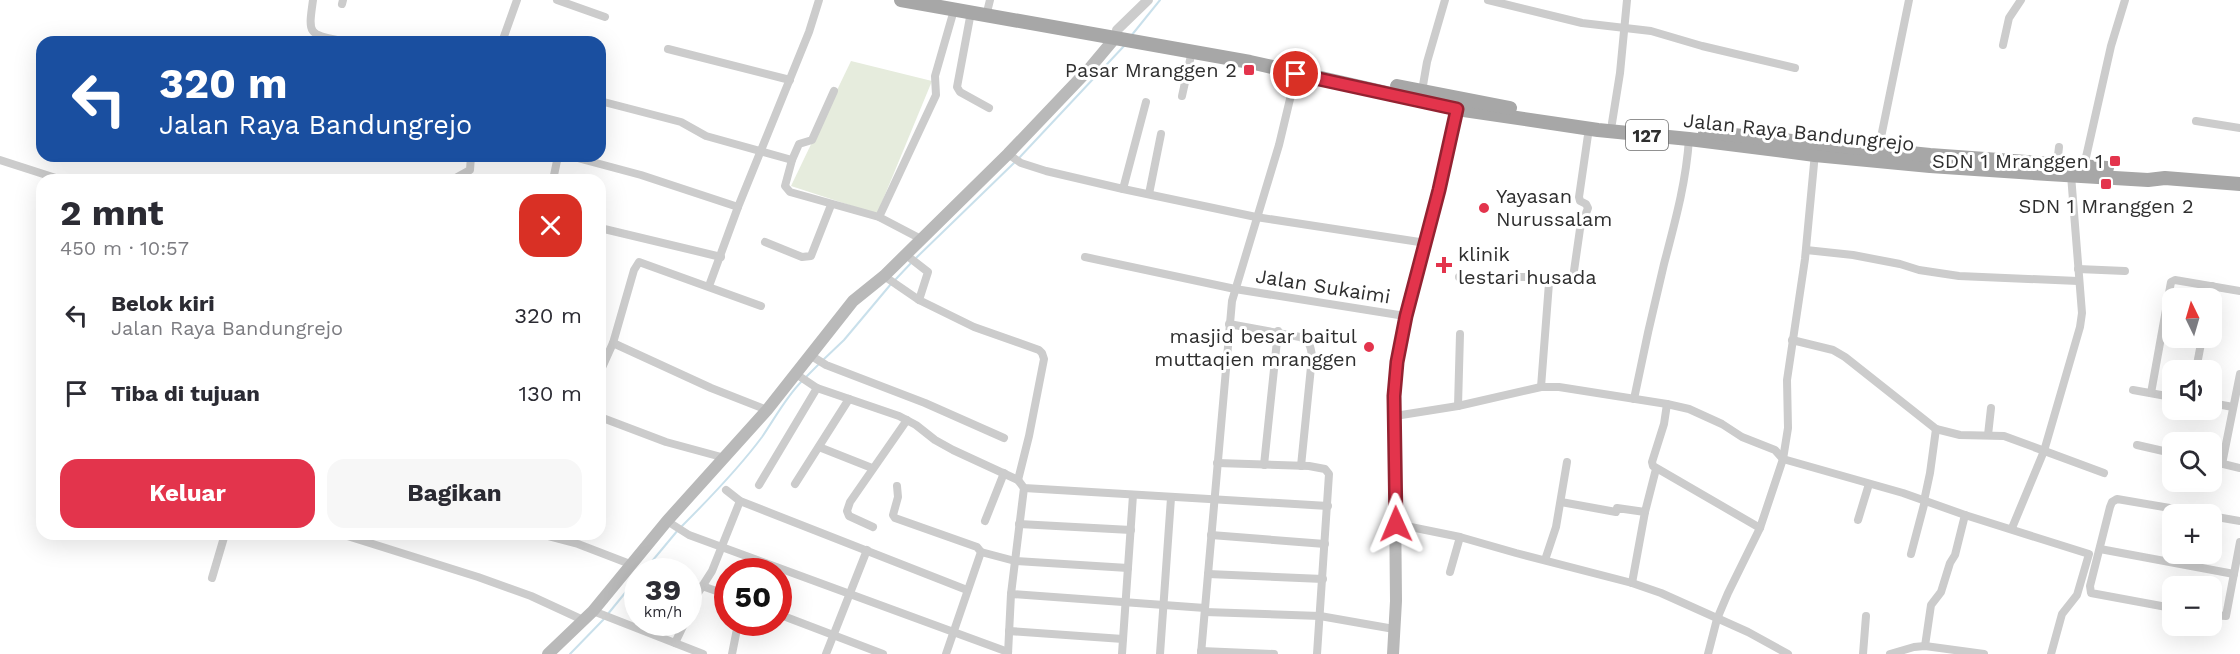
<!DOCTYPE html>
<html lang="id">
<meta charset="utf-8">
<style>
body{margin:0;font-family:"Work Sans",sans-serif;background:#f7f7f7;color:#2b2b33;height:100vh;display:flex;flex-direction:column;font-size:22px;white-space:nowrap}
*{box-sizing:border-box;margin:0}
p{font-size:20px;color:#7c7c81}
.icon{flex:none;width:33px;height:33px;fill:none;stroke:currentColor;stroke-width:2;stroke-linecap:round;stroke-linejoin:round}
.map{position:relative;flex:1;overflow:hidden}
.drawer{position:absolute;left:36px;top:174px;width:570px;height:366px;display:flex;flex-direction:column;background:#fff;border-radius:18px;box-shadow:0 6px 24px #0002}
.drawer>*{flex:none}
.guide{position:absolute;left:36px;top:36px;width:570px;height:126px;border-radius:18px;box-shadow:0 6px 24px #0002;background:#1a4fa0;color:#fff;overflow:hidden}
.needle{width:39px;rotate:355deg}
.controls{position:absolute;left:2162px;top:288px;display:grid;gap:12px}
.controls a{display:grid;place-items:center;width:60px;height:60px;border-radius:12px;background:#fff;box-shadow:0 6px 24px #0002;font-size:30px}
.speed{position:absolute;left:624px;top:558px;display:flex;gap:12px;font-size:30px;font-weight:700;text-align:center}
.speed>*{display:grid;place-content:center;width:78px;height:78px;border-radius:50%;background:#fff;box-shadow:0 6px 24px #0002;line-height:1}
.speed small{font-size:15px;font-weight:400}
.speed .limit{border:9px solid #d22;background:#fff;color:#111}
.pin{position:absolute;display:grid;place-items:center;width:51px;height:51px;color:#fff;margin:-26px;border:3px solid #fff;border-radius:50%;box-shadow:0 2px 6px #0007}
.me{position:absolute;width:66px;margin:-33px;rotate:359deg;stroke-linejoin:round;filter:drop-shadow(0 0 4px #0008)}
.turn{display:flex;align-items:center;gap:21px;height:126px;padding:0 24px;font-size:27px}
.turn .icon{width:78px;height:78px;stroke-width:2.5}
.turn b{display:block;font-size:42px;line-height:51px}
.round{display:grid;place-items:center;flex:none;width:63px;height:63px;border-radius:18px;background:#f7f7f7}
.head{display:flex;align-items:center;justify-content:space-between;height:102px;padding:0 24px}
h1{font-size:36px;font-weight:700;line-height:45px}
.action{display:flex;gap:12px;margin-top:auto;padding:12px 24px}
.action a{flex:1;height:69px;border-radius:18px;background:#e3344c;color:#fff;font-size:24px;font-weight:700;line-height:69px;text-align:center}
.action a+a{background:#f7f7f7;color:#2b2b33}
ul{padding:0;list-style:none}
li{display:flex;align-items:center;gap:18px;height:78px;padding:0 24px}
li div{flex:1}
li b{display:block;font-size:22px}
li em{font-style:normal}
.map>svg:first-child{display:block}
</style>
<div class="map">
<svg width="2240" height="654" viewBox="0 0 2240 654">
<rect width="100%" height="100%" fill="#fff"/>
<path fill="#e6ecdd" d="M 851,61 L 932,81 L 877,214 L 791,186 Z"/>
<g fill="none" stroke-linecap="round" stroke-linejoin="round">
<g stroke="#c9e0eb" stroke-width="2">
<path d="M 1131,36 L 1160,0"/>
<path d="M 1019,158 L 1124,46"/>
<path d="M 916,258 L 1015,162"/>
<path d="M 895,280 L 912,262"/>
<path d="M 823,360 L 844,340 L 891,284"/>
<path d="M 806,377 L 819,364"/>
<path d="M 682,526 C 709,499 739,468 762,437 C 775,418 786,397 802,381"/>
<path d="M 643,572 L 678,530"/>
<path d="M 570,654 L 603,620 L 638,577"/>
</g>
<g stroke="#ccc" stroke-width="8">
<path d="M 313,0 C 308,35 308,34 342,41"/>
<path d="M 557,0 L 605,17"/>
<path d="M 1488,0 L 1582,23 L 1651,31 L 1702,46 L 1795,68"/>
<path d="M 342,4 L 343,0"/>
<path d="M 988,8 L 990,0"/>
<path d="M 971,12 L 957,87 L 960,92 L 989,108"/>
<path d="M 502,42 L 517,0"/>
<path d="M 2003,45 L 2009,18 L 2021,0"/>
<path d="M 668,49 L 790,80"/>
<path d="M 1422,91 L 1427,62 L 1445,0"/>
<path d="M 1182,96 L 1192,51"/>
<path d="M 600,101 L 681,122 L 706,136 L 792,160 L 785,186 L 790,192 L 879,217 L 921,239"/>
<path d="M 2196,121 L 2240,128"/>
<path d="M 1612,123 L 1620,73 L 1627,0"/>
<path d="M 1878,152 L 1909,0"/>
<path d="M 1008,154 L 1021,163 L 1046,171 L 1123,189 L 1256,217 L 1426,243"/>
<path d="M 570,156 L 641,175 L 738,207"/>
<path d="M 0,160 L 62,180"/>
<path d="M 792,160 L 799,144 L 812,140 L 834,91"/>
<path d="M 2057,165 L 2059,147"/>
<path d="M 2084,166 L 2111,46 L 2125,0"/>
<path d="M 452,180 L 470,170 L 471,156"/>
<path d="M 553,180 L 558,156"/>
<path d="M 1123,189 L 1146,102"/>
<path d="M 1149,194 L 1161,134"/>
<path d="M 879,217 L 936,95 L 935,76 L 954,10"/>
<path d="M 600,228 L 721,257"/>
<path d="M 765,242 L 802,257 L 811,256 L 831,205"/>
<path d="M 1806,250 L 1853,255 L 1900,264 L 1919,270 L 1959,276 L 2078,281"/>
<path d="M 905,254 L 928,272 L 919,300 L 974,327 L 1039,350 L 1042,353 L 1044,359 L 1029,436 L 1018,480"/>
<path d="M 1085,257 L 1235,289 L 1405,316"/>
<path d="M 2078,269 L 2125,271"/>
<path d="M 1574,271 L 1580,229 L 1588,208 L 1586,204 L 1580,201 L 1579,197 L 1589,128"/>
<path d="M 884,276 L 919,300"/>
<path d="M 1459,277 L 1540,277 L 1549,283 L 1541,387"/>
<path d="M 709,286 L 738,207 L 809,32 L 819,0"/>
<path d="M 2210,298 L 2212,286"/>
<path d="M 1229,324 L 1300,337 C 1310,341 1311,347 1312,357 L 1301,466"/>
<path d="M 1792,340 L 1833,350 L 1845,357 L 1936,429 L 1960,435 L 2004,436 L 2104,473"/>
<path d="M 613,343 L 711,388 L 767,410"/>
<path d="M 810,355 L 826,365 L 925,403 L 1004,438"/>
<path d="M 2196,370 L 2202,338"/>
<path d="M 600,372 L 613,343 L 634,270 L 639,262 L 761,306"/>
<path d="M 796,374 L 817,388 L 899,416 L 916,425 L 935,440 L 953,450 L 1018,480 L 1024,488 L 1328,506"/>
<path d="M 2133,390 L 2172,397"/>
<path d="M 2151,393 L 2171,282 L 2175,280 L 2240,291"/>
<path d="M 1634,399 C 1643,354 1653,309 1664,264 C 1675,222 1686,183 1689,139"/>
<path d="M 2211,403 L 2233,407"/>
<path d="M 1667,404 L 1664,424 L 1652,462 L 1653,466 L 1760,528"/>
<path d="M 1458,406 L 1460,334"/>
<path d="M 1395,416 L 1458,406 L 1541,387 L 1559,387 L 1667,404 L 1689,409 L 1722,424 L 1742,437 L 1775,450 L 1783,459 L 1903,493 L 1965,515 L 2089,554 L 2077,595 L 2062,614 L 2051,654"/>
<path d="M 600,417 L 666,442 L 725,458"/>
<path d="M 1988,435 L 1991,408"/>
<path d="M 2137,445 L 2172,453"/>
<path d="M 819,447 L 872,468"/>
<path d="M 2211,461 L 2240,468"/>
<path d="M 1217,463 L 1309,466 L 1325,469 L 1329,474 L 1317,654"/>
<path d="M 2222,464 L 2240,374"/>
<path d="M 1264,465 L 1278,331"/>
<path d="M 795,484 L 849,399"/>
<path d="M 759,485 L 817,388"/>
<path d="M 897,486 L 898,497 L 893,515 L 895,518 L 977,547 L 981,552 L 946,654"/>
<path d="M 726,490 L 740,501 L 967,590"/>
<path d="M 1924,501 L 1930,473 L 1936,429"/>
<path d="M 1561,502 L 1616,512 L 1617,508 L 1645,512"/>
<path d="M 2211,516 L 2240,521"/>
<path d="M 1858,520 L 1869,484"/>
<path d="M 667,521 L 689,535 L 1008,652"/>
<path d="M 985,521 L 1004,473"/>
<path d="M 1019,524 L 1131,530"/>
<path d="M 1396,524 L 1460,537 L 1516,553 L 1632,583 L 1661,593 L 1748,632 L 1788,654"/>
<path d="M 873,527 L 849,516 L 847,511 L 850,502 L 907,420"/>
<path d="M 2012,528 L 2044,451 L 2080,327 L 2082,313 L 2071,175"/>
<path d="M 341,534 L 478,577 L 531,596 L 583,620"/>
<path d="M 540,534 L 578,544 L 630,564"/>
<path d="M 1211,535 L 1325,544"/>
<path d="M 2100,549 L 2234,574"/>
<path d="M 981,552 L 1015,561 L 1128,568"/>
<path d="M 1911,554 L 1925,501"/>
<path d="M 1545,560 L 1556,527 L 1567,462"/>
<path d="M 1450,572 L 1460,537"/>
<path d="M 1208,574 L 1323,579"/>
<path d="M 212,578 L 225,534"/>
<path d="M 1632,583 L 1645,512 L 1656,469"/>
<path d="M 702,586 L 728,595"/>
<path d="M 1011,594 L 1205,608"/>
<path d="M 2172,608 L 2091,593 L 2090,586 L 2110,507 L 2112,502 L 2117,499 L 2205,514"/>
<path d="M 593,611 L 703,654"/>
<path d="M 1205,612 L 1320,616 L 1394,629"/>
<path d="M 778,614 L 883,654"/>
<path d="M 688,615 L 696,596 L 712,571 L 740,501"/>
<path d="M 2211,615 L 2226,616 L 2240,542"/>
<path d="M 1009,631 L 1123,639"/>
<path d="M 675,643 L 685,622"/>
<path d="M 1925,646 L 1931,605 L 1941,592 L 1950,563 L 1955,555 L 1965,515"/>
<path d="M 1201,651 L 1274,654"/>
<path d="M 732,654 L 738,624"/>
<path d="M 826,654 L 867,550"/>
<path d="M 1008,654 L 1011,594 L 1024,488"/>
<path d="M 1122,654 L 1133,495"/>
<path d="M 1160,654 L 1171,498"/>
<path d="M 1201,654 L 1232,301 L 1279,145 L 1296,74"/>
<path d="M 1708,654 L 1717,619 L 1728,593 L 1760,528 L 1783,459 L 1788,428 L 1787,380 L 1805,259 L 1815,153"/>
<path d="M 1863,654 L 1866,616"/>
<path d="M 1890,654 L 1914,647 L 1925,646 L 1984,654"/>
</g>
<path stroke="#ccc" stroke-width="10" d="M 1117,30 L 1148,0"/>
<g stroke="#b9b9b9" stroke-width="12">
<path d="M 548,654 L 593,611 L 667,521 L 767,410 L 853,301 L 884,276 L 1008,154 L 1089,69 L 1115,38"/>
<path d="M 1393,654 L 1396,601 L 1394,396 L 1397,362 L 1405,316 L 1439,191 L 1459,102"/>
</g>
<g stroke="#a7a7a7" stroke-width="14">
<path d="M 901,0 L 1250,62 L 1457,109 L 1598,130 L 1689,139 L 1815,155 L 1930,166 L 2048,174 L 2148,180 L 2165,178 L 2240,184"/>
<path d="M 1397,86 L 1510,108"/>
<path d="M 1705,132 L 1930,155 L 2107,168"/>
</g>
</g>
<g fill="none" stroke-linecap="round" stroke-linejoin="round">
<g stroke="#942231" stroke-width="15">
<path id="route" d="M 1296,74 L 1457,109 L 1439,190 L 1406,316 L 1397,362 L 1394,396 L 1396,524"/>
</g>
<use href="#route" stroke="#e3344c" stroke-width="10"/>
</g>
<g fill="#e3344c" stroke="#fff" stroke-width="2">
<rect x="1243" y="64" width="12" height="12" rx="3"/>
<rect x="2109" y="155" width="12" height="12" rx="3"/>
<rect x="2100" y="178" width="12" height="12" rx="3"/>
<circle cx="1484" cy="208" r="6"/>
<path d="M1441 256h6v6h6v6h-6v6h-6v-6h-6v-6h6z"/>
<circle cx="1369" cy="347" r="6"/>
</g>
<g text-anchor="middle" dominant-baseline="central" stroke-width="6" stroke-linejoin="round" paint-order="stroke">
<rect fill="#fff" stroke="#6d6d6d" stroke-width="1.5" x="1626" y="120" width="42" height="30" rx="4.5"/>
<g font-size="18" font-weight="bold" fill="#2f2f2f">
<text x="1647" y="135">127</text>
</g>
<g font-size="20" fill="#2f2f2f" stroke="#fff" text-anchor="end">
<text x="1237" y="70">Pasar Mranggen 2</text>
<text x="2103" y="161">SDN 1 Mranggen 1</text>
<text x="1496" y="196" text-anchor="start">Yayasan<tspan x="1496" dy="23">Nurussalam</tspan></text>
<text x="2106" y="206" text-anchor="middle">SDN 1 Mranggen 2</text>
<text x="1458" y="254" text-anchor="start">klinik<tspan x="1458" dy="23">lestari husada</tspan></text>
<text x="1357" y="336">masjid besar baitul<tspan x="1357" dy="23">muttaqien mranggen</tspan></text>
</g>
<g font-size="20" fill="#2f2f2f" stroke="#fff">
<text transform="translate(1799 132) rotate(6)">Jalan Raya Bandungrejo</text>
<text transform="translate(1323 286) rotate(9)">Jalan Sukaimi</text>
</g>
</g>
</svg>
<div class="controls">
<a><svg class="needle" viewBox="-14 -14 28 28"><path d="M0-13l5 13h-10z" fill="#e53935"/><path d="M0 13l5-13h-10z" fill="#7c7c81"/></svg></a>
<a><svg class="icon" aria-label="sound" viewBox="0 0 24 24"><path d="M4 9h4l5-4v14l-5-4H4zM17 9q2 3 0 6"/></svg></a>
<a><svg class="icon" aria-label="search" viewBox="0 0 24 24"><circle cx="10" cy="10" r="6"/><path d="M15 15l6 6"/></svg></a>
<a>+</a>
<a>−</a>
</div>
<div class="speed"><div>39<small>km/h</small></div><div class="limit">50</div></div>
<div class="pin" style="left:1296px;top:74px;background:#d93025"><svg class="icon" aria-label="arrive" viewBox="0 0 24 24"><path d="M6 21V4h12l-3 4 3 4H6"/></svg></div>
<svg class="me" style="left:1396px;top:524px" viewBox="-20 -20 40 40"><path d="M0-17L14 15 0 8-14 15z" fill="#e3344c" stroke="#fff" stroke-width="4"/></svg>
<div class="guide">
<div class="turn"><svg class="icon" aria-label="left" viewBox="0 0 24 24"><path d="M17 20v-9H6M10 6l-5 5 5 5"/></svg><div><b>320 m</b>Jalan Raya Bandungrejo</div></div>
</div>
<section class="drawer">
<div class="head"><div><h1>2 mnt</h1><p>450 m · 10:57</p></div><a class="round" style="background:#d93025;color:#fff"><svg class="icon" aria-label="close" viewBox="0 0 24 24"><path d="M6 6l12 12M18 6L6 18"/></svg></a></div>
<ul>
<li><svg class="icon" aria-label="left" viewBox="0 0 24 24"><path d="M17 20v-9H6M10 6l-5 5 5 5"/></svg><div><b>Belok kiri</b><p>Jalan Raya Bandungrejo</p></div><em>320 m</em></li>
<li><svg class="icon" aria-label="arrive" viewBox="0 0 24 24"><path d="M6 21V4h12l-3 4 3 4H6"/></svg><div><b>Tiba di tujuan</b></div><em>130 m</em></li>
</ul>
<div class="action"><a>Keluar</a><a>Bagikan</a></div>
</section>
</div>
